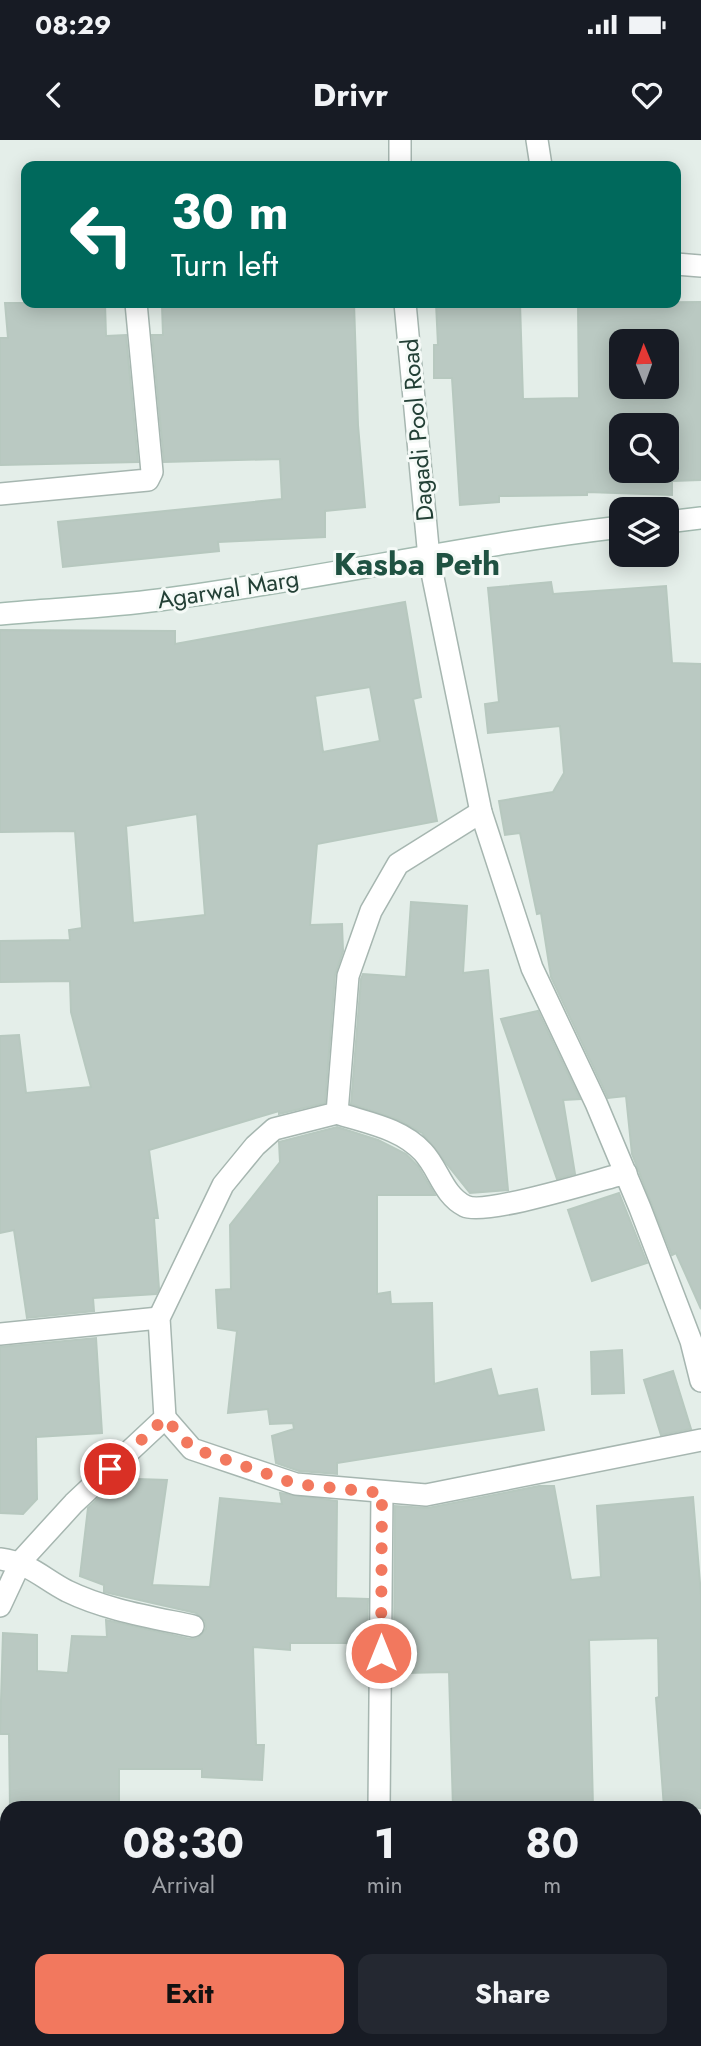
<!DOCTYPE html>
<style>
body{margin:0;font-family:Jost,sans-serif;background:#242831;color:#f1f3f6;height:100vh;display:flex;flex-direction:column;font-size:26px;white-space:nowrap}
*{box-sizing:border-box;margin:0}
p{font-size:23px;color:#9ea1a6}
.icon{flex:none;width:38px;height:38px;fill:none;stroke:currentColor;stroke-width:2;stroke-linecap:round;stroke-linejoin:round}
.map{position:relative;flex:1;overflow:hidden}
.drawer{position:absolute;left:0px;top:1661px;width:702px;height:247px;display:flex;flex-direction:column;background:#171b24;border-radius:21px 21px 0 0;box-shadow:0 4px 18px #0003}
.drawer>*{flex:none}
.guide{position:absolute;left:21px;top:21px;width:660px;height:147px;border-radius:14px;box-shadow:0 4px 18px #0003;background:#00695c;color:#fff;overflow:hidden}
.needle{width:46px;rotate:359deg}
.fabs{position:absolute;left:609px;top:189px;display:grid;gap:14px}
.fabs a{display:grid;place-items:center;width:70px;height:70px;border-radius:14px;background:#171b24;box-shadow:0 4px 18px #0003;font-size:35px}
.pin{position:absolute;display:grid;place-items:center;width:60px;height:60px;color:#fff;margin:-30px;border:4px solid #fff;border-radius:50%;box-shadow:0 2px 7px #0007}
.me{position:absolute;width:77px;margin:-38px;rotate:0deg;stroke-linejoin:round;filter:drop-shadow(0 0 5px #0008)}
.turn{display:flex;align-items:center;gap:24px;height:147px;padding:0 35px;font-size:32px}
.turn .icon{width:91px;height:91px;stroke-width:2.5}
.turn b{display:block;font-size:49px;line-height:60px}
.eta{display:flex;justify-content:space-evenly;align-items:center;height:119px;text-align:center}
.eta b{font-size:42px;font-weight:700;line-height:49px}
.primary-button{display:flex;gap:14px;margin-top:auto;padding:14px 35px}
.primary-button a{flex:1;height:80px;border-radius:14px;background:#f2785e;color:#111;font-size:28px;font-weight:700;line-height:80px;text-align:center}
.primary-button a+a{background:#242831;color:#f1f3f6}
.status{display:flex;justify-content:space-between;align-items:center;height:49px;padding:0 35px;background:#171b24;direction:ltr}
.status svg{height:19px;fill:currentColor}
header{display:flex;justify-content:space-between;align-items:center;height:91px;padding:0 35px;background:#171b24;font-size:32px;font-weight:700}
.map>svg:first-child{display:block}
</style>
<div class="status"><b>08:29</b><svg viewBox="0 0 49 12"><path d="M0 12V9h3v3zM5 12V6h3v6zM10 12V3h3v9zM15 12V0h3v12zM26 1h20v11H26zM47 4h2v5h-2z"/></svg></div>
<header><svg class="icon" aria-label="back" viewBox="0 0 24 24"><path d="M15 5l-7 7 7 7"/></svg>Drivr<svg class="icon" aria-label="heart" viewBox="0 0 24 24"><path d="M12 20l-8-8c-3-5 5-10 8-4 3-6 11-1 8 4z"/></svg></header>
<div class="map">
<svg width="701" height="1906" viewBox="0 0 701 1906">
<rect width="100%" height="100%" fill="#e4eee9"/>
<g fill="#bac9c2" stroke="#b7c8bf" stroke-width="2" fill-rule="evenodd">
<path d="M 701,162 L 701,340 L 672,341 L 672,355 L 587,352 L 587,355 L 499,356 L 499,362 L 460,365 L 452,238 L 434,238 L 434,205 L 438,205 L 436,163 L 520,163 L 523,259 L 579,258 L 578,163 ZM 621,201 L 667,201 L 667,247 L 621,247 ZM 621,285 L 667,285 L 667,331 L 621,331 Z"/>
<path d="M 5,163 L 105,163 L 106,196 L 126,195 L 138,322 L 0,325 L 0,198 L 8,198 Z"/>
<path d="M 228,163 L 354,163 L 358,285 L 365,367 L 325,371 L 325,397 L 218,402 L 219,411 L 63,427 L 58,382 L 282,359 L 280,319 L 164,322 L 152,195 L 163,195 L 162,165 Z"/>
<path d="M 551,442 L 553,454 L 666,446 L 672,523 L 701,524 L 701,1169 L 676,1113 L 672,1115 L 632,1014 L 626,956 L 608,958 L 551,837 L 541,773 L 537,774 L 520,693 L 505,695 L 499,661 L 553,652 L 564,633 L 560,586 L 488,593 L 485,564 L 499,562 L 488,448 Z"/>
<path d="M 405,462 L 421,557 L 413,559 L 437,681 L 317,704 L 310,785 L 342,784 L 343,811 L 335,835 L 325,963 L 279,974 L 279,971 L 149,1010 L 158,1078 L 154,1078 L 159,1149 L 156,1154 L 93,1158 L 94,1171 L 27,1178 L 14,1090 L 0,1093 L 0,896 L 19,895 L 26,953 L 91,947 L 71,872 L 70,841 L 0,842 L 0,801 L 70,800 L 69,790 L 82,788 L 75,691 L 0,692 L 0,490 L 175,491 L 175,504 ZM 370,547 L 380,601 L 323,612 L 315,556 ZM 197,674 L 205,775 L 133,783 L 126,686 Z"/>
<path d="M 411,762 L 467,766 L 463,833 L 488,830 L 508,1050 L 470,1053 L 422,993 L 399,980 L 351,964 L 361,839 L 363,834 L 406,837 Z"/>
<path d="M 538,871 L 580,959 L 563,960 L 575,1034 L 557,1039 L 501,879 Z"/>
<path d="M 337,987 L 378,1000 L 406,1014 L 418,1026 L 435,1055 L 377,1055 L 377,1154 L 390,1152 L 391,1164 L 432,1163 L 434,1244 L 491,1229 L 498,1256 L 537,1249 L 544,1290 L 337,1323 L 337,1334 L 299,1331 L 276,1323 L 272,1296 L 294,1289 L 293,1283 L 270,1284 L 268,1269 L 228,1273 L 237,1191 L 218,1188 L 216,1150 L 231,1149 L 230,1085 L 280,1022 L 279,1002 Z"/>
<path d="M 619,1053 L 647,1123 L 592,1141 L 568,1070 Z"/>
<path d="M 96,1198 L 102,1293 L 36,1297 L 37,1359 L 23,1374 L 0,1373 L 0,1207 Z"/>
<path d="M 622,1210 L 624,1253 L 592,1254 L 591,1212 Z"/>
<path d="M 673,1231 L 691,1289 L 661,1295 L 644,1240 Z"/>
<path d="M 137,1339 L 167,1340 L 152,1445 L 210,1447 L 220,1358 L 282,1364 L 280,1353 L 337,1361 L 336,1458 L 368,1459 L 367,1503 L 290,1503 L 290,1510 L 253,1507 L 256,1605 L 264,1605 L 262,1640 L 202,1637 L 202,1629 L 119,1629 L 119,1668 L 10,1668 L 9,1594 L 0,1594 L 3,1493 L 37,1495 L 37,1531 L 68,1533 L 72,1496 L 107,1497 L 106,1480 L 190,1499 L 198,1498 L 206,1489 L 205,1481 L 196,1473 L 104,1452 L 104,1445 L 80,1436 L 88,1368 L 110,1347 Z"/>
<path d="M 539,1346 L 554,1346 L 571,1440 L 601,1437 L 597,1366 L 693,1357 L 701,1455 L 701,1668 L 664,1668 L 656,1558 L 659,1557 L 658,1498 L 589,1500 L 593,1668 L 453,1668 L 449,1532 L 406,1533 L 405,1503 L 394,1503 L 395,1366 L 428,1368 Z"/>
</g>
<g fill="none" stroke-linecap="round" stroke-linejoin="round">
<g stroke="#a6b6b0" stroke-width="24">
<g id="street">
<path d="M 400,0 L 400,26"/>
<path d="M 537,0 L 541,26"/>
<path d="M 676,124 L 701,126"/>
<path d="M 405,163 L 429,418 L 481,672 L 532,828 L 596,963 L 640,1068 L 691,1201 L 701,1241"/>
<path d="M 0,354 L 148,340 L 152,332 L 136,163"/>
<path d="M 337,973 C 367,983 401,988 423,1012 C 439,1029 443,1055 465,1066 C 485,1076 598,1040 626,1033"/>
<path d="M 0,1194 L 159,1178"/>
<path d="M 165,1278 L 192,1309 L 296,1344 L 426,1355 L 701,1300"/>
<path d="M 0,1419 C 30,1423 42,1438 67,1451 C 106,1470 151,1477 193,1486"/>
<path d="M 0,1466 L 21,1421 L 74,1363 L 165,1278 L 159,1178 L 223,1045 L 255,1006 L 274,989 L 337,973 L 348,836 L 371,771 L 398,724 L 481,672"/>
<path d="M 379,1668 L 382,1353"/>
<path d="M 695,1791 L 701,1795"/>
</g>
</g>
<g stroke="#a3bab0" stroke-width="24">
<g id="secondary">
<path d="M 667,382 L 701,378"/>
<path d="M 0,474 C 53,469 106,467 159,460 C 314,440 466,405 621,387"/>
</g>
</g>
<use href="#street" stroke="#fff" stroke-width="21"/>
<use href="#secondary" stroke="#fff" stroke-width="21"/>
</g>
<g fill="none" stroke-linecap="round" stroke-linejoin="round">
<path stroke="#f2785e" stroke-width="12" stroke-dasharray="0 21.6" d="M 110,1329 L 165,1278 L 192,1308 L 296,1344 L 382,1353 L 381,1513"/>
</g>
<g text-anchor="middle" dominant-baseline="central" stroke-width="6" stroke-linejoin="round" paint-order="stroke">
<g font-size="24" fill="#234036" stroke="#f5faf7">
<text transform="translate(417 290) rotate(-95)">Dagadi Pool Road</text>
<text transform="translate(228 449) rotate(-9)">Agarwal Marg</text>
</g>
<g font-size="32" font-weight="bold" fill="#1f5242" stroke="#f5faf7">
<text x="417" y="424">Kasba Peth</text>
</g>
</g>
</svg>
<div class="fabs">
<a><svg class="needle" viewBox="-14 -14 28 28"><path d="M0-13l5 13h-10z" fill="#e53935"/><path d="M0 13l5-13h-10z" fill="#9ea1a6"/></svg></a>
<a><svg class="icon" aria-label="search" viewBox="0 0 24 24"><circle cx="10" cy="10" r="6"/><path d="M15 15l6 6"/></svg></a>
<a><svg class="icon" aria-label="layers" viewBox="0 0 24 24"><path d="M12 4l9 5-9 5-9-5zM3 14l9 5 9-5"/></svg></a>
</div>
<div class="pin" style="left:110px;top:1329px;background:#d93025"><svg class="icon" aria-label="arrive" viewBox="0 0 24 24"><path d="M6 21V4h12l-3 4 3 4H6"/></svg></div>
<svg class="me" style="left:381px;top:1513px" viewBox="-20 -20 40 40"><circle r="17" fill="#f2785e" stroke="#fff" stroke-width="3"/><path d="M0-11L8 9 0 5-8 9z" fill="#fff"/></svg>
<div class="guide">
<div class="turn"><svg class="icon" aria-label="left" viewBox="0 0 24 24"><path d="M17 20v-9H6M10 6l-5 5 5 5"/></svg><div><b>30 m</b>Turn left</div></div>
</div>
<section class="drawer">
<div class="eta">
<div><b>08:30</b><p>Arrival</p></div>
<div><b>1</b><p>min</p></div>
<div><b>80</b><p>m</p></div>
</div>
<div class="primary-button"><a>Exit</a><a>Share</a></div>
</section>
</div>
